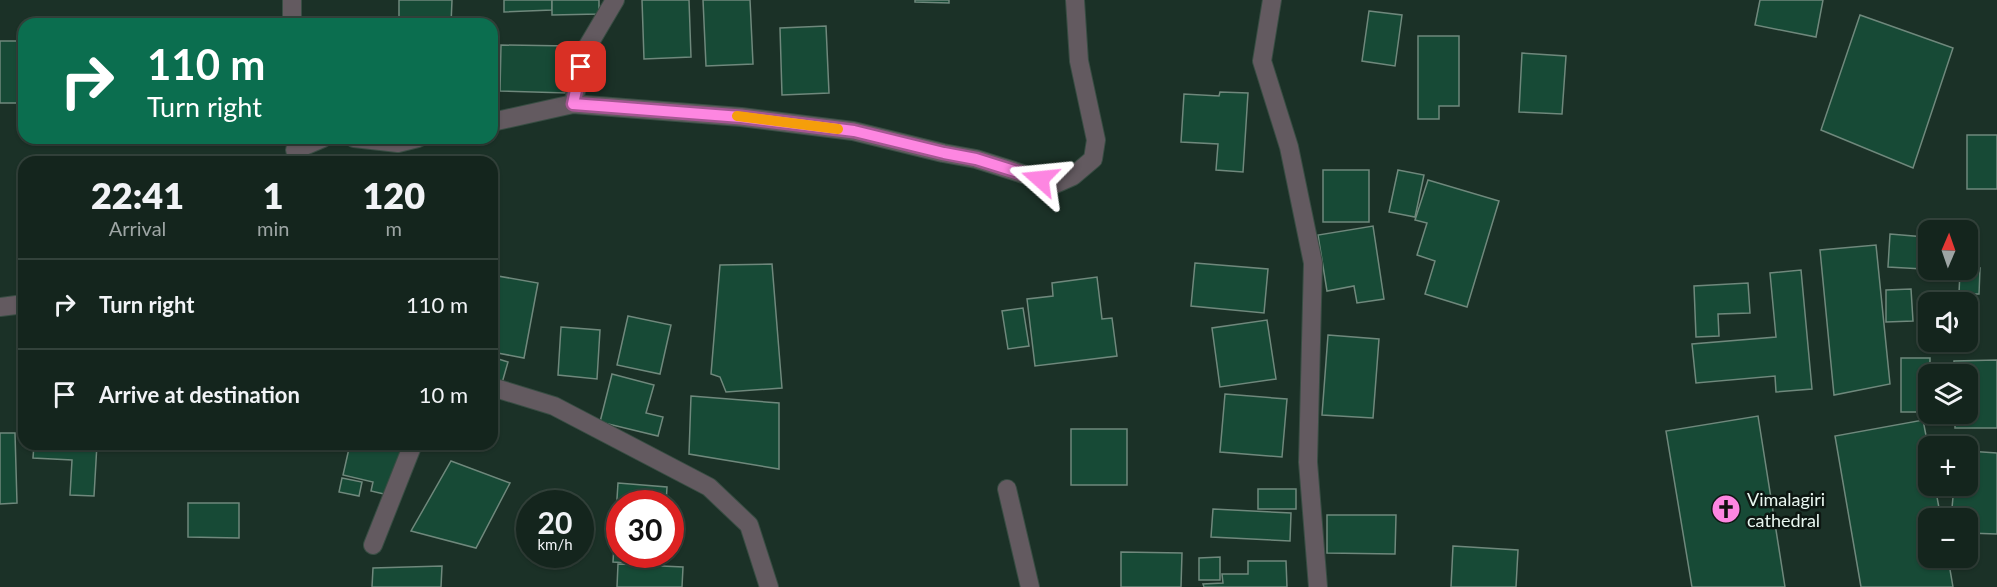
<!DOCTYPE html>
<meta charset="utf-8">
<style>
body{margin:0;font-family:Lato,sans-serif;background:#21312a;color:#f1f3f6;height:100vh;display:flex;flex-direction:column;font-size:22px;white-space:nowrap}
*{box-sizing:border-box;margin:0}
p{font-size:20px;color:#9da5a4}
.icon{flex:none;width:33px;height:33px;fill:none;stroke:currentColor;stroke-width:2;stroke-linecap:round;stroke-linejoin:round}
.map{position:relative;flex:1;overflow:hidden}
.details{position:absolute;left:18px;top:156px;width:480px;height:294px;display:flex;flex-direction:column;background:#14251d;border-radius:18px;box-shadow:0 2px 4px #0004,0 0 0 2px #33423b}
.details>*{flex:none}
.guide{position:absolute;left:18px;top:18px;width:480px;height:126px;border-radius:18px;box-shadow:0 2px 4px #0004,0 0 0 2px #33423b;background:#0b6e4f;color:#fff;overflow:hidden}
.needle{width:39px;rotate:2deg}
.fabs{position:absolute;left:1918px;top:220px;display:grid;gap:12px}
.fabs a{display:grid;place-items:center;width:60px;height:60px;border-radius:12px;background:#14251d;box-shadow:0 2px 4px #0004,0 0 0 2px #33423b;font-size:30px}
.speed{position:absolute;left:516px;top:490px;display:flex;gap:12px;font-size:30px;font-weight:700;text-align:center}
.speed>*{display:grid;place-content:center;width:78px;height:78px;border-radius:50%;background:#14251d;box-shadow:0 2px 4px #0004,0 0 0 2px #33423b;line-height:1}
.speed small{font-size:15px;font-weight:400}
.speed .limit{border:9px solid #d22;background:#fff;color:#111}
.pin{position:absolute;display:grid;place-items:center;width:51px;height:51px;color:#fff;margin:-26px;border-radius:12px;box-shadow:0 3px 9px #0006}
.me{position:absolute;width:66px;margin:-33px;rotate:288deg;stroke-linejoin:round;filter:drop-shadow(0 0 4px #0008)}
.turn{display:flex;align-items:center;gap:21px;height:126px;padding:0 30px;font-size:27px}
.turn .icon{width:78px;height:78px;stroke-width:2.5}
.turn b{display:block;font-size:42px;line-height:51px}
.eta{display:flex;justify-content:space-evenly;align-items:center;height:102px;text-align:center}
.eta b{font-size:36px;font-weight:800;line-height:42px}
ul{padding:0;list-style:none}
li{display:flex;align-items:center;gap:18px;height:90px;padding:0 30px;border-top:2px solid #33423b}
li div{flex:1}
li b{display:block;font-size:22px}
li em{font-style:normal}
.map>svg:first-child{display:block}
</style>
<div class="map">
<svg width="1997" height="587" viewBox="0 0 1997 587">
<rect width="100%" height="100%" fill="#1b3127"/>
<g fill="#174a36" stroke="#6f887c" stroke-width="1.5">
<path d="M 399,0 L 452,0 L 451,24 L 399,24 Z"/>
<path d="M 504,0 L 552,0 L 552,10 L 504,12 Z"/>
<path d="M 552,0 L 599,0 L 599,14 L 552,15 Z"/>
<path d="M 642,0 L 689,0 L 691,57 L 644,59 Z"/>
<path d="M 703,0 L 750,0 L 753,64 L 706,66 Z"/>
<path d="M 915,0 L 949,0 L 949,3 L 915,2 Z"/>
<path d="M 1760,0 L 1823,0 L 1816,37 L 1755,25 Z"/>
<path d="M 1369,11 L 1402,15 L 1395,66 L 1362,61 Z"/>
<path d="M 1860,15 L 1953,48 L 1913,168 L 1821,130 Z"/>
<path d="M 826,26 L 829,93 L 782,95 L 780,28 Z"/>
<path d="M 1418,36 L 1459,36 L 1459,106 L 1439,106 L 1439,119 L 1418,119 Z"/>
<rect x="0" y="41" width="24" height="62"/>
<path d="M 501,45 L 569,46 L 567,93 L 500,91 Z"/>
<path d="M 1522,53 L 1566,56 L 1562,114 L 1519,112 Z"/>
<path d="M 1220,92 L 1248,93 L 1243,172 L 1216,170 L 1218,144 L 1181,142 L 1184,94 L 1219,96 Z"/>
<rect x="1967" y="135" width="30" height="54"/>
<rect x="1323" y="170" width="46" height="52"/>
<path d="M 1398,170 L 1424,175 L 1415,217 L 1389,212 Z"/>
<path d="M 1428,180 L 1499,201 L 1467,307 L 1425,294 L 1435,261 L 1417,255 L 1427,223 L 1415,220 Z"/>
<path d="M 1373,226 L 1384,299 L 1357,303 L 1354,286 L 1327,291 L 1318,235 Z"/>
<path d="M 1890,234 L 1925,237 L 1923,269 L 1888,267 Z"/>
<path d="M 1876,245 L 1890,384 L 1834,395 L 1820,250 Z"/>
<path d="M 1195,263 L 1268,269 L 1264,313 L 1191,306 Z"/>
<path d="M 772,264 L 782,388 L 726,392 L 720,377 L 711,374 L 720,265 Z"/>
<path d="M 1968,267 L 1980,268 L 1979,294 L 1959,294 L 1960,270 L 1968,270 Z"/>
<path d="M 1801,270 L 1812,389 L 1776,392 L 1775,376 L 1696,383 L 1692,344 L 1776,337 L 1770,273 Z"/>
<path d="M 492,275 L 538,283 L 524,358 L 492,352 Z"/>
<path d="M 1097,277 L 1102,319 L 1112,318 L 1117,356 L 1035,366 L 1027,299 L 1053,296 L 1052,283 Z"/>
<path d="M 1748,283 L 1750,313 L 1718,314 L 1719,336 L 1696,337 L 1694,286 Z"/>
<path d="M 1911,289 L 1913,321 L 1886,322 L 1886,290 Z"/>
<path d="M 1942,291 L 1944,303 L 1929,303 L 1929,311 L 1926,311 L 1924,293 Z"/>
<path d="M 1023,308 L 1029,346 L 1008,349 L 1002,311 Z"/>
<path d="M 628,316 L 671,325 L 660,374 L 617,365 Z"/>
<path d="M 1267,320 L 1276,379 L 1220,387 L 1212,328 Z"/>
<path d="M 561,327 L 600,330 L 597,379 L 558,375 Z"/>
<path d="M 1328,335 L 1379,339 L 1373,418 L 1322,415 Z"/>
<path d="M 492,357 L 508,362 L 502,383 L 492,380 Z"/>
<path d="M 1901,358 L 1930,358 L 1929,412 L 1901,412 Z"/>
<path d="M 1997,360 L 1997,428 L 1955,428 L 1955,414 L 1968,414 L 1968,375 L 1954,375 L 1954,361 Z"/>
<path d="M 612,374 L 654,385 L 646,413 L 663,417 L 658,436 L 600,422 Z"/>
<path d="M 1225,394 L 1287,399 L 1282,457 L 1220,452 Z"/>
<path d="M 691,396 L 779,403 L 779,469 L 689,454 Z"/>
<path d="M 1758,416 L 1785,587 L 1692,587 L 1666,431 Z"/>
<path d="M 1923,420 L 1929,451 L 1929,486 L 1935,486 L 1941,519 L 1929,519 L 1929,558 L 1948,558 L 1953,587 L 1861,587 L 1835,436 Z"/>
<rect x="1071" y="429" width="56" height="56"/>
<path d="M 0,433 L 15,433 L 17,503 L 0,504 Z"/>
<path d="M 34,444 L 97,444 L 94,496 L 70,495 L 72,460 L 33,458 Z"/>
<path d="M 350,444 L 409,444 L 397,497 L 371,491 L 373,482 L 343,475 Z"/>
<path d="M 1968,451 L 1997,453 L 1997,534 L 1968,533 L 1968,519 L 1951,519 L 1954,486 L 1968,486 Z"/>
<path d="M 451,461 L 510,483 L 476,548 L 411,531 Z"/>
<path d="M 342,478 L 362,482 L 359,496 L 339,492 Z"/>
<path d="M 618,483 L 667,487 L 666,504 L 620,504 L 620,555 L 663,555 L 662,565 L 613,562 Z"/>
<rect x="1258" y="489" width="38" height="20"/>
<path d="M 188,503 L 239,503 L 239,538 L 188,537 Z"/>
<path d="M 1213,509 L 1291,513 L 1290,541 L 1211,537 Z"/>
<path d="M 1327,515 L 1396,515 L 1395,554 L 1327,553 Z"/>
<path d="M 1453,546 L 1518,550 L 1516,587 L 1451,587 Z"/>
<path d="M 1121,552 L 1182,553 L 1181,587 L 1121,587 Z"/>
<path d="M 1220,557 L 1220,580 L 1199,580 L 1199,558 Z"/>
<path d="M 1248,561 L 1286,561 L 1287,587 L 1204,587 L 1203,584 L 1223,583 L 1222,574 L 1248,574 Z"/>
<path d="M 618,564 L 683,567 L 682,587 L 617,587 Z"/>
<path d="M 442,566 L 441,587 L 372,587 L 373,568 Z"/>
</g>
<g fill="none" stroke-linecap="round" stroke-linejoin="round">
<g stroke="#384d43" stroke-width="20">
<g id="street">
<path d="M 292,0 L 292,24"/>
<path d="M 1272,0 L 1262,61 L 1289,147 L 1313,263 L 1308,462 L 1318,587"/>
<path d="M 573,104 L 586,49 L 615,0"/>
<path d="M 492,122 L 573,104 L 741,117 L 853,131 L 943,153 L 976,159 L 1055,184 L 1073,176 L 1093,159 L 1096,140 L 1079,61 L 1075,0"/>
<path d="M 354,138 L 398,143 L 418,138"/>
<path d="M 295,150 L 323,138"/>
<path d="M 0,307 L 24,304"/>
<path d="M 492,387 L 554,406 L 709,487 L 749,525 L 769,587"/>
<path d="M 1007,489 L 1030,587"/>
<path d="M 373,545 L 413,444"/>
</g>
</g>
<use href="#street" stroke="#635a60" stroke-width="18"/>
</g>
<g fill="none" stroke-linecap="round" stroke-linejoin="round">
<g stroke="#a45792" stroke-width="15">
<path id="route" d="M 581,67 L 573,104 L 741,117 L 854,131 L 944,153 L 976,159 L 1040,179"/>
</g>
<use href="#route" stroke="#fd86e1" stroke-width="10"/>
<path stroke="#f59e0b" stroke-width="10" d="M 737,116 L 838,129"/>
</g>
<defs>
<g id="church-disc" transform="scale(1.5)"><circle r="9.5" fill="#fd86e1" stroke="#0d1712"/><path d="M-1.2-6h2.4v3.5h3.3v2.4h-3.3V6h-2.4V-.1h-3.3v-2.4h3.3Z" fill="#111"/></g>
</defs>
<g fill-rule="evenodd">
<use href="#church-disc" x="1726" y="509"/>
</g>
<g text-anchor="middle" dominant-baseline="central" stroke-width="5" stroke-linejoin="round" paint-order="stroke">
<g font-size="18" fill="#e9f7f0" stroke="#0d1712" text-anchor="start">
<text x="1747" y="499">Vimalagiri<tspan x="1747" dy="21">cathedral</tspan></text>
</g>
</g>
</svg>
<div class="fabs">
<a><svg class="needle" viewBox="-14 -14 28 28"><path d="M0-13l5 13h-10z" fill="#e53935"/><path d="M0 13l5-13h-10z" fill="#9da5a4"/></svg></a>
<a><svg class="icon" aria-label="sound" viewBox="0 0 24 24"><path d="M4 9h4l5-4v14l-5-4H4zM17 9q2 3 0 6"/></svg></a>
<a><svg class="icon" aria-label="layers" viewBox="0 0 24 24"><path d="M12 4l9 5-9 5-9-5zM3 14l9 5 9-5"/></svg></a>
<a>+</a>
<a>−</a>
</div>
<div class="speed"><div>20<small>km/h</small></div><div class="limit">30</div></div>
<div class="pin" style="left:581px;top:67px;background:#d93025"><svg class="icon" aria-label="arrive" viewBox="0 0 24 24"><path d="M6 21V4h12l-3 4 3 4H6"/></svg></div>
<svg class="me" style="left:1040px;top:179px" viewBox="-20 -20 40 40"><path d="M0-17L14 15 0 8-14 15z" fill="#fd86e1" stroke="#fff" stroke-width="4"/></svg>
<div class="guide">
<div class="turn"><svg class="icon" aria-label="right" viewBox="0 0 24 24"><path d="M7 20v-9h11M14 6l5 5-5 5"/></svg><div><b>110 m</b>Turn right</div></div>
</div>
<section class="details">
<div class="eta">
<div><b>22:41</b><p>Arrival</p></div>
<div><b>1</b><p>min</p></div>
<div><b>120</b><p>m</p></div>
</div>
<ul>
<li><svg class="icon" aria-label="right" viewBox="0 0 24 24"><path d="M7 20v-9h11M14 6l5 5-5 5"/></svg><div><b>Turn right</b></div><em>110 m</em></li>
<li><svg class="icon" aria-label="arrive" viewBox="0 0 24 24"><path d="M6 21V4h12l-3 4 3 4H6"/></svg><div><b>Arrive at destination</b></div><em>10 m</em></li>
</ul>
</section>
</div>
